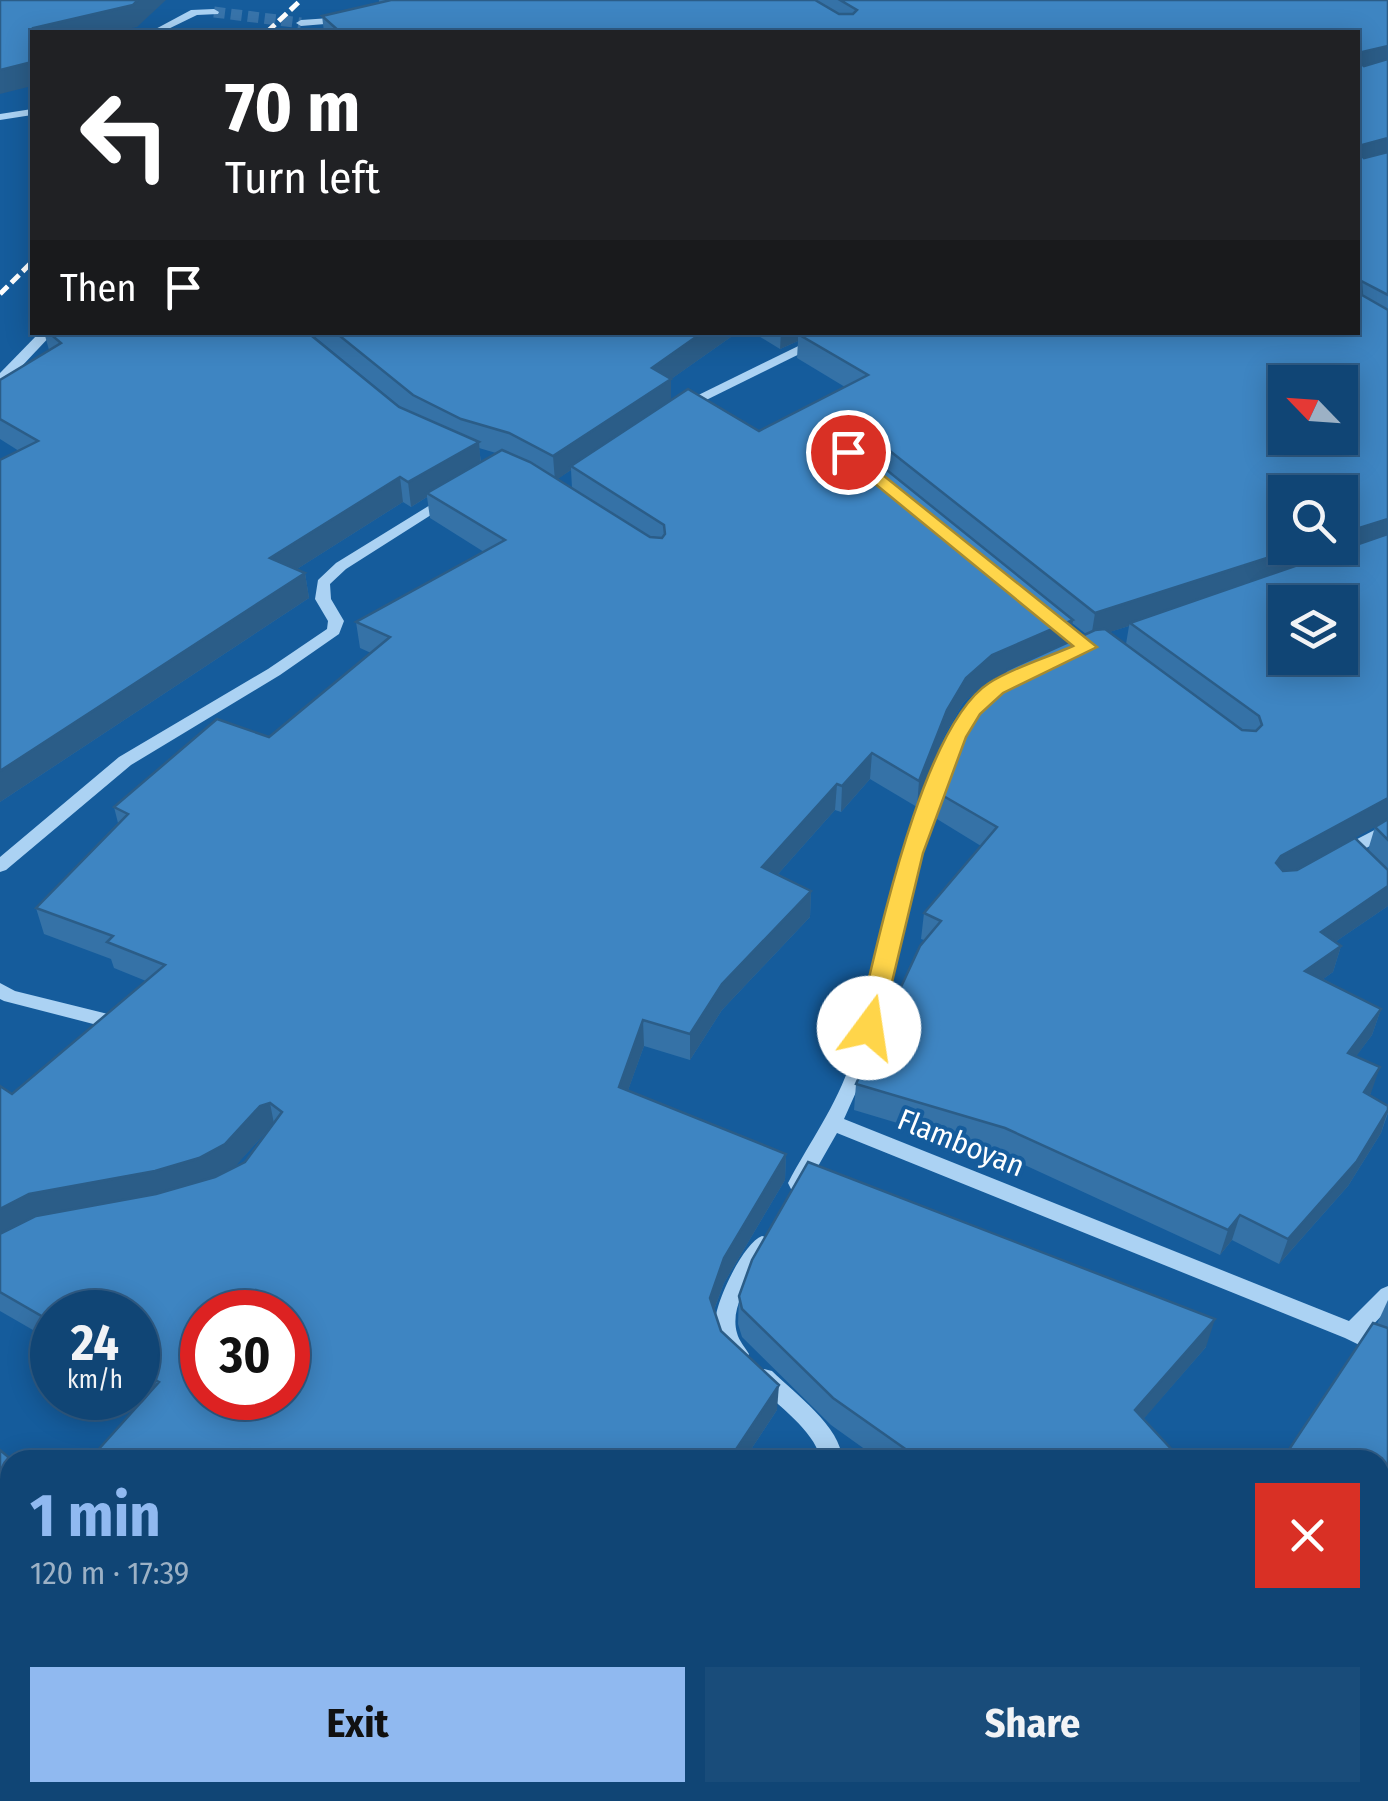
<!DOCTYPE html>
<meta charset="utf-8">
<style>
body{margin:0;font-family:"Fira Sans Condensed",sans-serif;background:#194c7a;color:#f1f3f6;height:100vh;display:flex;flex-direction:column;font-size:38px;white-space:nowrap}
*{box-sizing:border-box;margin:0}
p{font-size:32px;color:#9cb1c5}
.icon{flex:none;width:55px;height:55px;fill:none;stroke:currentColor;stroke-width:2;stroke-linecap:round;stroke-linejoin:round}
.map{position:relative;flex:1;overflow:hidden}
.sheet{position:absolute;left:0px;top:1450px;width:1390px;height:352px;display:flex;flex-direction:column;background:#104575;border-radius:30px 30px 0 0;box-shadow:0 5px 25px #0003,0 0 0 2px #305d87}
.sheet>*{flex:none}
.banner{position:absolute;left:30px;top:30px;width:1330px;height:305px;border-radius:0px;box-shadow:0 5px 25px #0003,0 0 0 2px #305d87;background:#202124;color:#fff;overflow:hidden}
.needle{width:65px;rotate:295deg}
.buttons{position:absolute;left:1268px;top:365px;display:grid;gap:20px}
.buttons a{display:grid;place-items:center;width:90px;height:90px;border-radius:0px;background:#104575;box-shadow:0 5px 25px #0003,0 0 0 2px #305d87;font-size:50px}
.speed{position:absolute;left:30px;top:1290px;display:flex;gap:20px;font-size:50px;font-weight:700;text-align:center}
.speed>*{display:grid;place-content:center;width:130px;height:130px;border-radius:50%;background:#104575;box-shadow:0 5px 25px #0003,0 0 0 2px #305d87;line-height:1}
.speed small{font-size:25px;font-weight:400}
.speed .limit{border:15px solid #d22;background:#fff;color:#111}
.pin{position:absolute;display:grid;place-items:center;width:85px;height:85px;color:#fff;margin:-42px;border:5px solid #fff;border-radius:50%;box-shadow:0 2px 10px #0007}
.me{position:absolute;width:110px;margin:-55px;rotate:14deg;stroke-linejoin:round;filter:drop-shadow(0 0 8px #0008)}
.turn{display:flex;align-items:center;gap:35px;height:210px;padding:0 30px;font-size:45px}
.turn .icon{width:130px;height:130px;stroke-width:2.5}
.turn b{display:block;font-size:70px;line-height:85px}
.then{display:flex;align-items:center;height:95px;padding:0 30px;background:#0003;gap:20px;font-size:38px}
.round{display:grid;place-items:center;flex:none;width:105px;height:105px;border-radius:0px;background:#194c7a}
.head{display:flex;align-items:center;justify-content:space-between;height:170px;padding:0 30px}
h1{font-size:60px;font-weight:700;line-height:75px;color:#90b9f0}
.action{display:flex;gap:20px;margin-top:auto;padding:20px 30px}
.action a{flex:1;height:115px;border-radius:0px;background:#90b9f0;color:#111;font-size:40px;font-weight:700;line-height:115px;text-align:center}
.action a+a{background:#194c7a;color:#f1f3f6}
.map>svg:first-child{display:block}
</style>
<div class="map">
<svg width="1388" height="1801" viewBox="0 0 1388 1801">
<rect width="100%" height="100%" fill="#155c9c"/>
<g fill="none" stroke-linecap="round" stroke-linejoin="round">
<path stroke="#3874ab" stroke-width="11" stroke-dasharray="11 6" stroke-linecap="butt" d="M 214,12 L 301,23"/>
<g fill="#abd2f3" fill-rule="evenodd">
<path d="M 214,9 L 219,12 L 218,14 L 197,15 L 162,32 L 150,32 L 191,10 Z"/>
<path d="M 345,17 L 349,18 L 349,22 L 301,26 L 296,23 L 301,20 Z"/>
<path d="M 32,109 L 32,115 L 0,120 L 0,114 Z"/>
<path d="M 40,332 L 54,332 L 5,384 L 0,385 L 0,373 Z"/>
<path d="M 827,332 L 844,332 L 688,409 L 683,410 L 676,406 Z"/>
<path d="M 448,494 L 455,498 L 453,501 L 346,569 L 330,584 L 331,599 L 344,621 L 339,634 L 280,675 L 131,765 L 6,870 L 0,872 L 0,857 L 119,757 L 268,669 L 327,629 L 328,621 L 315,599 L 318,580 L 336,563 Z"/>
<path d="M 985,693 L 993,698 L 978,713 L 964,737 L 921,853 L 869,1063 L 844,1119 L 1349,1321 L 1381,1289 L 1388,1286 L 1388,1309 L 1368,1330 L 1388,1340 L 1388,1359 L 1345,1338 L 837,1133 L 805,1189 L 798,1191 L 791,1189 L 788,1183 C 809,1143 837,1105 851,1061 C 873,994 923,717 985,693 Z"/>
<path d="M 1388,823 L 1388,836 L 1350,857 L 1338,857 L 1335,853 L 1338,849 Z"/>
<path d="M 0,983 L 15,991 L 112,1015 L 114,1020 L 112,1025 L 105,1027 L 4,1001 L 0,999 Z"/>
<path d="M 762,1236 L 769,1238 L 772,1244 C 759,1269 728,1302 737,1333 C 739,1341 745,1347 749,1354 L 746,1360 C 735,1364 732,1363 726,1354 C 719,1345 715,1336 715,1325 C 714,1304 743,1243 762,1236 Z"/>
<path d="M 764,1369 L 772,1371 C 794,1393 842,1427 842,1460 L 820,1460 C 819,1435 775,1402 756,1385 L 753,1378 L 756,1371 Z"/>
<path d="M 781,1792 L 816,1792 L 819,1801 L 785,1801 Z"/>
</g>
<g stroke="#fff" stroke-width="5" stroke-dasharray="11 5" stroke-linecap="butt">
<path d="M 267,32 L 301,0"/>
<path d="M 0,294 L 32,262"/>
</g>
</g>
<g fill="#3572a7" fill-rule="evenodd">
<path d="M 379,0 L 1388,0 L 1388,906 L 1335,942 L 1341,946 L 1333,972 L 1323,979 L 1381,1009 L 1372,1035 L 1356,1056 L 1371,1093 L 1369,1095 L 1388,1106 L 1388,1113 L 1381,1133 L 1348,1186 L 1279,1264 L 1232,1240 L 1220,1255 L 1001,1154 L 854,1110 L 856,1084 L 924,940 L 921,939 L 924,913 L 981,846 L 937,819 L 940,794 L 1001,675 L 988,681 L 963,703 L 944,736 L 917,807 L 870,779 L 841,812 L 835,810 L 778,874 L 811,891 L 810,917 L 722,1010 L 690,1060 L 644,1046 L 628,1090 L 786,1154 L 785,1180 L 724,1283 L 714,1310 L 721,1331 L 777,1410 L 744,1460 L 89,1460 L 147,1395 L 138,1390 L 138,1312 L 52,1312 L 52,1341 L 0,1311 L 0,1086 L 12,1094 L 146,981 L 114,968 L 111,959 L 44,934 L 36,908 L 118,823 L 114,807 L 269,737 L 371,653 L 360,648 L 356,622 L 484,552 L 430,518 L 427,497 L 411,507 L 403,502 L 297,569 L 305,573 L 309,598 L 0,802 L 0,460 L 19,451 L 0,439 L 0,380 L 49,350 L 44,332 L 146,332 L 151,335 L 403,409 L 309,332 L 738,332 L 671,379 L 671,400 L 759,431 L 845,387 L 797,358 L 798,341 L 780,349 L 752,332 L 1358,332 L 1358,32 L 324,32 L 322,16 L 379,2 ZM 479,448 L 496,453 L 481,462 ZM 571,470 L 572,488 L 557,479 ZM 1072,623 L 1086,634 L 1069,642 ZM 1129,626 L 1126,644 L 1109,632 ZM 1378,825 L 1375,827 L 1368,850 L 1295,870 ZM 268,1131 L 245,1162 L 234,1167 L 266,1132 Z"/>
<path d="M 739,1296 L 1206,1347 L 1143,1419 L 1172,1460 L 880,1460 L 831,1425 L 742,1337 L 738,1324 Z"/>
<path d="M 1388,1300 L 1388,1801 L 1380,1792 L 1377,1324 Z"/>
<path d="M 0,1450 L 10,1460 L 10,1670 L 0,1663 Z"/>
<path d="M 168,1792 L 504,1792 L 517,1801 L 180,1801 Z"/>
</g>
<g fill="#2b5d88">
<path d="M 138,0 L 166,0 L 137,27 L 112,32 L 35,32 L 34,28 Z"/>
<path d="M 1388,46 L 1388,62 L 1358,70 L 1362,52 Z"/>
<path d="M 32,62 L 32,86 L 0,94 L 0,70 Z"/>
<path d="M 1388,138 L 1388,155 L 1358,167 L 1362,145 Z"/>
<path d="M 703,332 L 738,332 L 667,382 L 671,379 L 671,403 L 571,466 L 571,470 L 555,481 L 553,456 L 652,368 Z"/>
<path d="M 781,332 L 816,332 L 798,334 L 798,341 L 780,349 Z"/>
<path d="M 852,421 L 850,446 L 839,427 Z"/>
<path d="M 479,442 L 481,467 L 427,493 L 427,497 L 411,507 L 408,482 Z"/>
<path d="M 400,477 L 403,502 L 275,583 L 270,558 Z"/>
<path d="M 1388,519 L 1388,542 L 1130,623 L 1129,626 L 1091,638 L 1095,613 L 1298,548 L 1340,548 L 1340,534 Z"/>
<path d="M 305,573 L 309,598 L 0,802 L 0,771 Z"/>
<path d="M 1073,620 L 1069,645 L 988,681 L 963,703 L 944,736 L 917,807 L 919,781 L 947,710 L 966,678 L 992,655 Z"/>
<path d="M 872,753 L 870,779 L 841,812 L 842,786 Z"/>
<path d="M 837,784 L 835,810 L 761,893 L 762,867 Z"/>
<path d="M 1388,798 L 1388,820 L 1274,882 L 1276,863 L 1281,856 Z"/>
<path d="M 1388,886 L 1388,906 L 1313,957 L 1321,932 Z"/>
<path d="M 811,891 L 810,917 L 722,1010 L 690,1060 L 690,1034 L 722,984 Z"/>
<path d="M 1341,946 L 1333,972 L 1298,997 L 1305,971 Z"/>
<path d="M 1381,1009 L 1372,1035 L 1340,1078 L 1348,1053 Z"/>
<path d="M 643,1020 L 644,1046 L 620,1113 L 619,1087 Z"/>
<path d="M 1380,1067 L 1371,1093 L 1355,1118 L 1364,1092 Z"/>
<path d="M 270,1103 L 275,1129 L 266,1132 L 232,1170 L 206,1184 L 0,1239 L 0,1209 L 29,1194 Z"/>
<path d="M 1388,1110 L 1381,1133 L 1348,1186 L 1279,1264 L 1288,1239 Z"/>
<path d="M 786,1154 L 785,1180 L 724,1283 L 709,1323 L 710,1298 L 724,1258 Z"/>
<path d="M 1240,1215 L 1232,1240 L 1220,1255 L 1228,1230 Z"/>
<path d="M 1215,1319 L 1206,1347 L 1128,1437 L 1135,1410 Z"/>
<path d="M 779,1385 L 777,1410 L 744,1460 L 729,1460 Z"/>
</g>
<g fill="#3e85c2" stroke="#2b5d88" stroke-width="2.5" fill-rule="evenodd">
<path d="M 0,0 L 138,0 L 133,5 L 34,28 L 39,32 L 32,32 L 32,62 L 0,70 Z"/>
<path d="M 391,0 L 815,0 L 839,14 L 853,14 L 857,10 L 840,0 L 1388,0 L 1388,46 L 1362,52 L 1359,62 L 1364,66 L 1388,59 L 1388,138 L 1362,145 L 1360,154 L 1364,158 L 1388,152 L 1388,295 L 1361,281 L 1362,295 L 1388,310 L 1388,519 L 1340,534 L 1340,492 L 1285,492 L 1285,548 L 1298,548 L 1095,613 L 852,421 L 839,427 L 842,434 L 1073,620 L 992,655 L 966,678 L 947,710 L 919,781 L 872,753 L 842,786 L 837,784 L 762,867 L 811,891 L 722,984 L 690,1034 L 643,1020 L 619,1087 L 786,1154 L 724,1258 L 710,1298 L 721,1331 L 779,1385 L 729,1460 L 89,1460 L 159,1382 L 138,1370 L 138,1312 L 52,1312 L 52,1322 L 0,1292 L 0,1234 L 36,1216 L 156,1194 L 215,1177 L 245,1162 L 282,1112 L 270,1103 L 260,1106 L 225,1144 L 199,1158 L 155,1171 L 29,1194 L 0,1209 L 0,1086 L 12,1094 L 165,965 L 107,942 L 113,936 L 36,908 L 128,814 L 114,807 L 217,719 L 269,737 L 390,637 L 356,622 L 505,540 L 427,493 L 502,450 L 530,462 L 650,537 L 662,538 L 665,534 L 664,525 L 571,466 L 688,389 L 759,431 L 868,375 L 798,334 L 802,332 L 1358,332 L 1358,32 L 340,32 L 322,16 ZM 1285,382 L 1340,382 L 1340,438 L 1285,438 ZM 202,1312 L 288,1312 L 288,1398 L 202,1398 Z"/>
<path d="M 48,332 L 146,332 L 151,335 L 153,332 L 307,332 L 399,407 L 479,442 L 408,482 L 400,477 L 270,558 L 305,573 L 0,771 L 0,460 L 38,441 L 0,419 L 0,380 L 61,343 Z"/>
<path d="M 335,332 L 703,332 L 652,368 L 671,379 L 553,456 L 509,433 L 461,419 L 413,395 Z"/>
<path d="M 1388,534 L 1388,798 L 1281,856 L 1276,863 L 1283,871 L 1297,870 L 1355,838 L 1388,870 L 1388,886 L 1321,932 L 1341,946 L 1305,971 L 1381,1009 L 1348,1053 L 1380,1067 L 1364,1092 L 1388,1106 L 1388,1110 L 1357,1161 L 1288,1239 L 1240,1215 L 1228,1230 L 1005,1128 L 856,1084 L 920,946 L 941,921 L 924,913 L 997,827 L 940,794 L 970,713 L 984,690 L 1007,670 L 1095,630 L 1105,629 L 1242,730 L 1256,731 L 1262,725 L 1259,716 L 1130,623 ZM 1285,602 L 1340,602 L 1340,658 L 1285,658 Z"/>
<path d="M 1388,819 L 1388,840 L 1375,827 Z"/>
<path d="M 808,1162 L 1215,1319 L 1135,1410 L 1174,1452 L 1169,1460 L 921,1460 L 833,1398 L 742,1309 L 739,1296 L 752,1260 Z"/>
<path d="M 1373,1323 L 1388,1328 L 1388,1801 L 898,1801 L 904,1792 L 1380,1792 L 1380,1460 L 1282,1460 Z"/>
<path d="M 0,1450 L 12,1460 L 10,1460 L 10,1657 L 0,1649 Z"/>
<path d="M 187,1792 L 504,1792 L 517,1799 L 516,1801 L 198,1801 Z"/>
</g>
<path fill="#ffd54a" stroke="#a68a30" stroke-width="2.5" d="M 848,447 L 1097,647 L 1003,693 L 980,714 L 966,737 L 923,853 L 881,1028 L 869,1037 L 857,1028 C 877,948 921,727 989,683 C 1014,667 1046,658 1073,646 L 841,456 L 839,452 Z"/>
<g text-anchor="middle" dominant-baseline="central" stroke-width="8" stroke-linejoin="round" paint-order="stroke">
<g font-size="30" fill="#fff" stroke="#155c9c">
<text transform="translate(961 1143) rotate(22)">Flamboyan</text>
</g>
</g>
</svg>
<div class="buttons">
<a><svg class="needle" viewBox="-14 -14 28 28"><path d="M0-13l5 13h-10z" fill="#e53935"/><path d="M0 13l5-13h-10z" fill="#9cb1c5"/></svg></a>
<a><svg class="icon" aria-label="search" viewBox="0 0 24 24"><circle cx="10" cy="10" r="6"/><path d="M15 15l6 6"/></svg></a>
<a><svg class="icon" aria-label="layers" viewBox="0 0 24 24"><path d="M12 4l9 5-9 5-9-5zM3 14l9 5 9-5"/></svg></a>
</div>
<div class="speed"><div>24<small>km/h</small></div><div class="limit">30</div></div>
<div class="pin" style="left:848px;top:452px;background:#d93025"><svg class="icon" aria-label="arrive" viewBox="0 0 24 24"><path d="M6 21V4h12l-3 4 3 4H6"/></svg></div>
<svg class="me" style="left:869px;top:1028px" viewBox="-20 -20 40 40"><circle r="19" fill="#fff"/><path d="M0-13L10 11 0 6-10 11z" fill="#ffd54a"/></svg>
<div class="banner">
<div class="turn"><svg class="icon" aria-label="left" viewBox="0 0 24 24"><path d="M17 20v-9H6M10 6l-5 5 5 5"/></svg><div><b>70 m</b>Turn left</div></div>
<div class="then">Then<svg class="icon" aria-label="arrive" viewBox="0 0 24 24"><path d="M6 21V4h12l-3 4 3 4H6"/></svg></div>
</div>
<section class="sheet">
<div class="head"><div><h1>1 min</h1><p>120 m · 17:39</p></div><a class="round" style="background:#d93025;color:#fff"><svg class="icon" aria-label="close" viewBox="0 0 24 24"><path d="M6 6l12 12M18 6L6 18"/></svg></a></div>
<div class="action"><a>Exit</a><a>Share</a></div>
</section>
</div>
